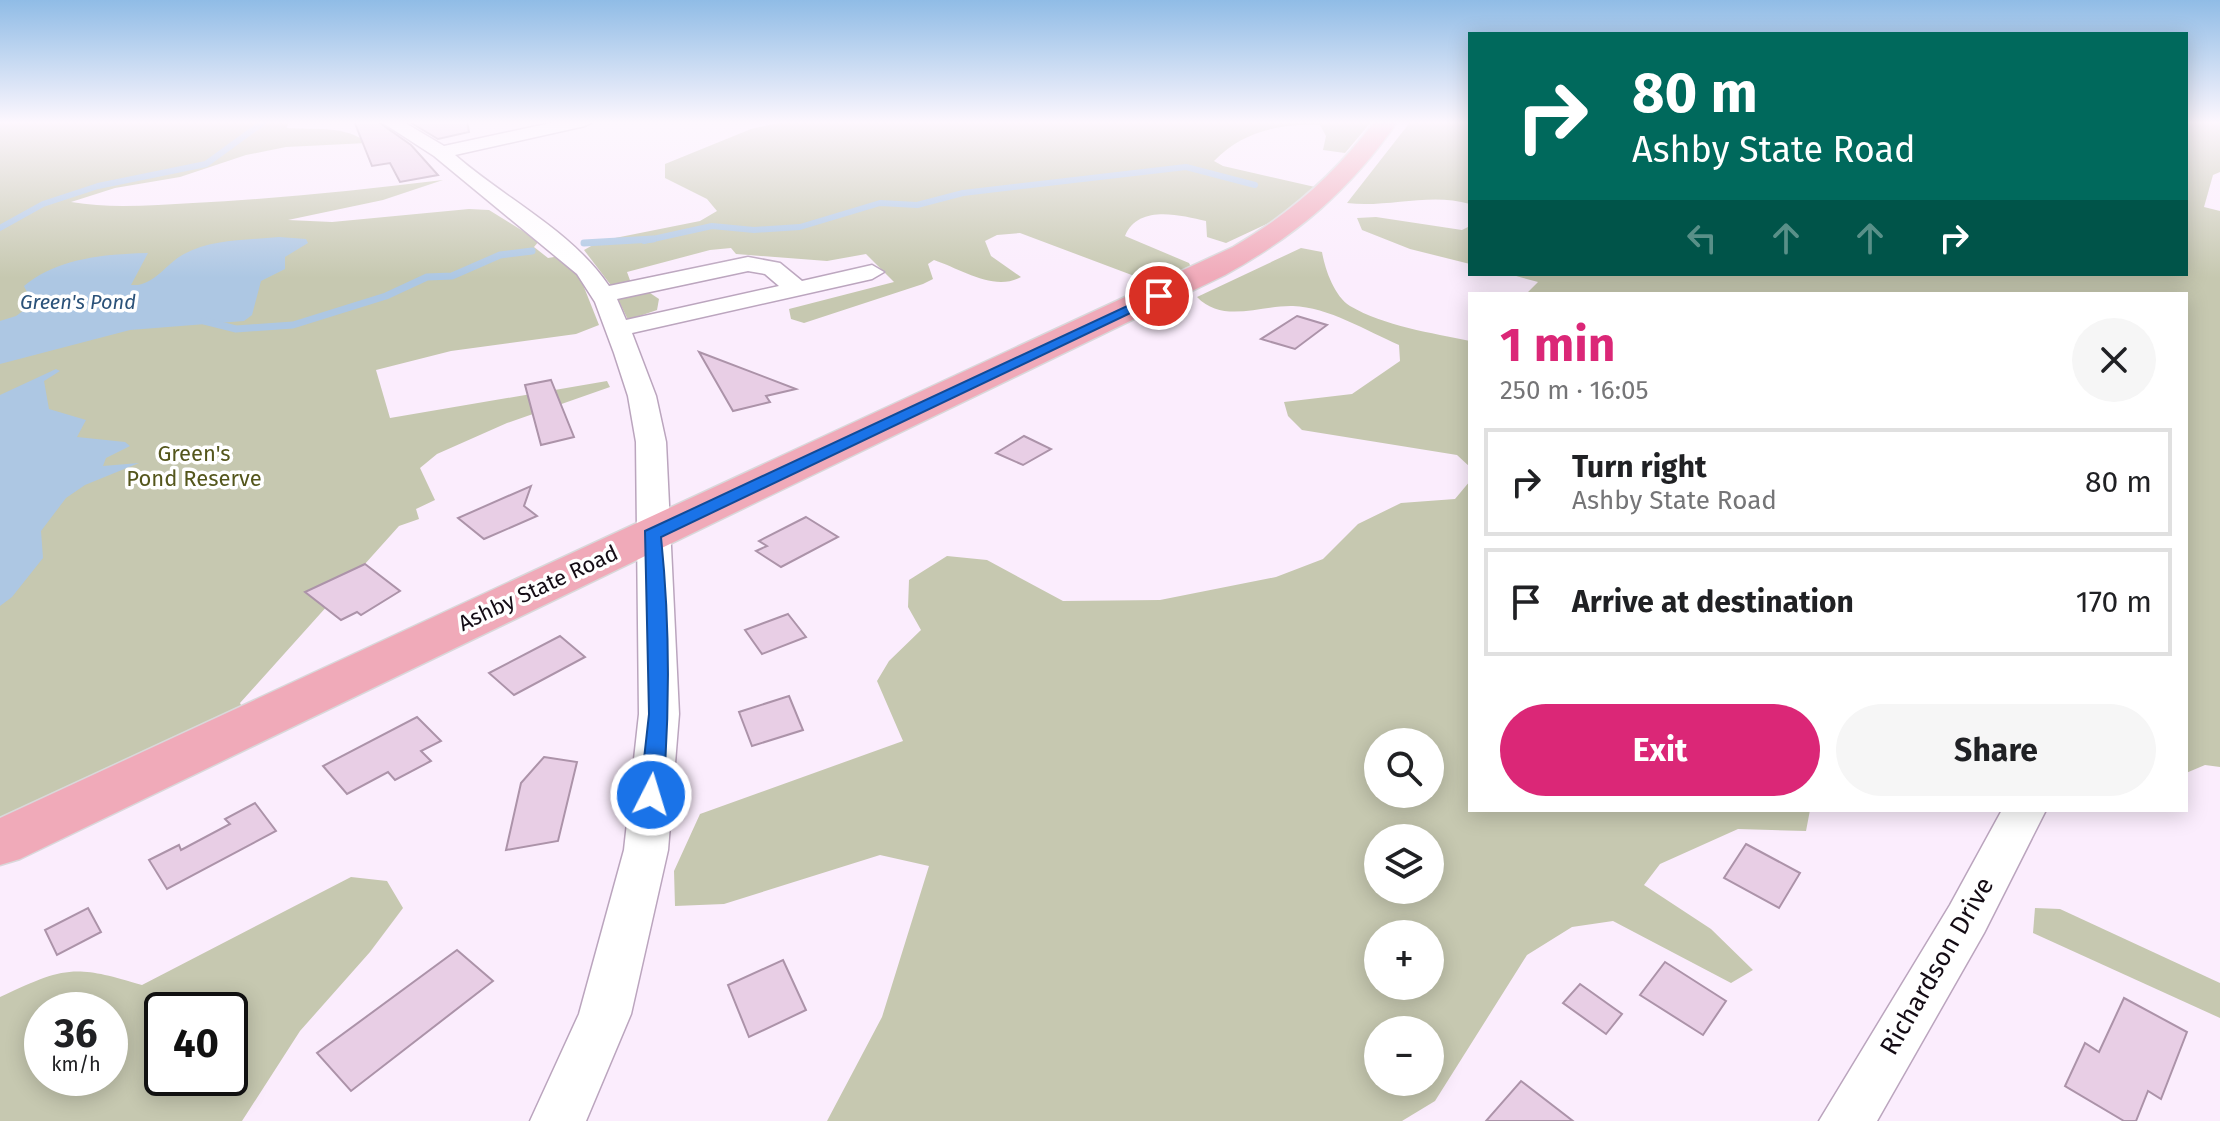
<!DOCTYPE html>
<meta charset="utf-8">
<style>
body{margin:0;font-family:"Fira Sans",sans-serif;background:#f6f6f6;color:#202124;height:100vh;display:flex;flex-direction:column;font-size:30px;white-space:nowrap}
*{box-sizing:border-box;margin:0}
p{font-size:26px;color:#757577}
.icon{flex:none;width:44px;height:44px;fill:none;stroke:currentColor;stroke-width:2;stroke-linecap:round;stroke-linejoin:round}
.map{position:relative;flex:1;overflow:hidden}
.drawer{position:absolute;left:1468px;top:292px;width:720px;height:520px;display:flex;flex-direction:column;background:#fff;border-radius:0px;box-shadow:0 4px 20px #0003}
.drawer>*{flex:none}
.hud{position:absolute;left:1468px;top:32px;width:720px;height:244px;border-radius:0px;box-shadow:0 4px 20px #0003;background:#00695c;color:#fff;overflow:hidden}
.tools{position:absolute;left:1364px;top:728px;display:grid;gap:16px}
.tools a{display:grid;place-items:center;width:80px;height:80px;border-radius:50%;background:#fff;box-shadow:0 4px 20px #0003;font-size:40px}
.speed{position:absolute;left:24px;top:992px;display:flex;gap:16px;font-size:40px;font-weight:700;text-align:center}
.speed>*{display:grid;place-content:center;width:104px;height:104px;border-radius:50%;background:#fff;box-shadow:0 4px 20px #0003;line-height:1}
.speed small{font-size:20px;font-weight:400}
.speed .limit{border:4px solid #111;border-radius:12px;background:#fff;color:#111}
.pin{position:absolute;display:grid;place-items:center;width:68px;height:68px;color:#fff;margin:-34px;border:4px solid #fff;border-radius:50%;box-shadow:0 2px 8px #0007}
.me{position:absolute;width:88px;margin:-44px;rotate:5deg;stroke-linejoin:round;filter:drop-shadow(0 0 6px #0008)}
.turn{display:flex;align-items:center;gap:28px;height:168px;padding:0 32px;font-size:36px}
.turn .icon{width:104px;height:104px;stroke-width:2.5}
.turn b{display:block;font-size:56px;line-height:68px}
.lanes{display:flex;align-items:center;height:76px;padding:0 32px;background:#0003;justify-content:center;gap:40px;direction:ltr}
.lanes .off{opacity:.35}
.round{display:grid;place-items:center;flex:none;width:84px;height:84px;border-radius:42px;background:#f6f6f6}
.head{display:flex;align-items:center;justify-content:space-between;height:136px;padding:0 32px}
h1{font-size:48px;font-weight:700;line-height:60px;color:#db2777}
.action{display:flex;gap:16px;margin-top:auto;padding:16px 32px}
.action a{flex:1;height:92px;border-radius:48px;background:#db2777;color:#fff;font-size:32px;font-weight:700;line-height:92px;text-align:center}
.action a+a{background:#f6f6f6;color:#202124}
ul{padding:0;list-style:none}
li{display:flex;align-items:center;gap:24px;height:108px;margin:0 16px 12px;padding:0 16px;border:4px solid #e0e0e0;border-radius:0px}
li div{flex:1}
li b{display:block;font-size:30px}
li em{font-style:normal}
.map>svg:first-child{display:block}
</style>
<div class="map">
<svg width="2220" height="1121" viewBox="0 0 2220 1121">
<rect width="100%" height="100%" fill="#fbedfd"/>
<g fill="#c6c8b0" fill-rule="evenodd">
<path d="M 0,121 L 289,121 L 287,128 C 314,130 346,125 367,143 L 286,147 L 246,155 L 180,177 L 115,188 L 71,202 C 111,209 153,205 193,203 C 277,199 360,190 443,180 L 383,200 L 288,220 L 332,222 L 469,209 L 489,210 L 539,241 L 534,247 L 548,258 L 560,256 L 580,277 L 599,325 L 576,334 L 451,351 L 376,370 L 390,418 L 607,381 L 610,387 L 507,423 L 437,454 L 420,468 L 435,500 L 416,509 L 419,519 L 399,526 L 240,703 L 247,717 L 0,831 Z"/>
<path d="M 786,121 L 1372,121 L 1345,153 L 1323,150 L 1326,136 L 1320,125 C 1280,123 1242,132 1214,161 L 1223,166 L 1315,187 L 1290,213 L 1226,243 L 1207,237 L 1206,221 C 1180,215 1138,204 1125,236 L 1189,263 L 1195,275 L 1161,286 L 1020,233 L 997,235 L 985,241 L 991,256 L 1021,277 C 994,292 961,269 934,260 L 928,264 L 933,279 L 923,284 L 804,323 L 791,319 L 789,309 L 894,282 L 866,254 L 827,261 L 736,254 L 731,248 L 710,250 L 627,272 L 631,283 L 613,288 L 584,250 L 600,241 L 700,221 L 717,211 L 707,199 L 665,178 L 665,164 L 751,129 Z"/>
<path d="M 1411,121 L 1470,121 L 1470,204 C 1430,192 1388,208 1347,203 Z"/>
<path d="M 2186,121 L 2220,121 L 2220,172 L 2213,175 L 2204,207 L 2220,211 L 2220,767 L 2205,765 L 2186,773 L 2186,294 L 1526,294 L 1538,282 L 1509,274 L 2186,274 Z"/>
<path d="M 1376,217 L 1462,230 L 1470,226 L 1470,264 L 1410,249 L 1362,230 L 1357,218 Z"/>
<path d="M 1301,248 L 1322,252 C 1325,269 1334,296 1350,306 C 1384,326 1432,333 1470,341 L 1470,467 L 1457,455 L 1302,430 L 1288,416 L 1284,402 L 1352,394 L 1400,361 L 1399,345 C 1367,331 1328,307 1293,306 C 1260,305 1223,324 1197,297 Z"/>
<path d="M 647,291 L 659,299 L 657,310 L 628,320 L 617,297 Z"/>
<path d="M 1470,481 L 1470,810 L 1810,810 L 1806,831 L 1738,829 L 1660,864 L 1644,885 L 1711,929 L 1753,970 L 1731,983 L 1613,921 L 1572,927 L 1527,955 L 1435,1101 L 1402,1121 L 827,1121 L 882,1017 L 929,866 L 880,855 L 724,904 L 675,906 L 674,871 L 700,814 L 903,741 L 877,681 L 889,661 L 921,630 L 908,607 L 909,580 L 947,556 L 987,560 L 1063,601 L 1160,600 L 1276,577 L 1323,559 L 1358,524 L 1401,503 L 1455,499 ZM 1378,742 L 1430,742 L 1430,794 L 1378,794 ZM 1378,838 L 1430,838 L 1430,890 L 1378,890 ZM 1378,934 L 1430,934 L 1430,986 L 1378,986 ZM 1378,1030 L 1430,1030 L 1430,1082 L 1378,1082 Z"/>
<path d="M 351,877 L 387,881 L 403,908 L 370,952 L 300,1031 L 242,1121 L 0,1121 L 0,997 C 64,967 73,964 142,985 ZM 42,1010 L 110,1010 L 110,1078 L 42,1078 ZM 162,1010 L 230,1010 L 230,1078 L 162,1078 Z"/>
<path d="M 2035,908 L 2060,909 L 2220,983 L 2220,1018 L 2033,933 Z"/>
</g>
<g fill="#adc7e3">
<path d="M 279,237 L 306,239 L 308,243 L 285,257 L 285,269 L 261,281 L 252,315 L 244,321 L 130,330 L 0,364 L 0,321 L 16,316 L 38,300 L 29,296 L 24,286 C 57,258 106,254 148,253 L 131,285 C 154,287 165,264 184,254 C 211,239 249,240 279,237 Z"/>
<path d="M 56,369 L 60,371 L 44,381 L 49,409 L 86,420 L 77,437 L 125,442 L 130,446 L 106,458 L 103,466 L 139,463 L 85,485 L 66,498 L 41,531 L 43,558 L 12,597 L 0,606 L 0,395 Z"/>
</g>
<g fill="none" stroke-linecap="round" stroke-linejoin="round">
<g stroke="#adc7e3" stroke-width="6">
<path d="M 0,228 L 43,204 L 98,186 L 206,164 L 265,121"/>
<path d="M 644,241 L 712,226 L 754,230 L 800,227 L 880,203 L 917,205 L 963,193 L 1186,167 L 1255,185"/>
</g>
<g stroke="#adc7e3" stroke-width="7">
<path d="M 584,243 L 653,239"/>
<path d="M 204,321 L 236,329 L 293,325 L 386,296 L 427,277 L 452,276 L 500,255 L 532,251"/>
</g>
</g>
<g fill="#e8cee5" stroke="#ac93a9" stroke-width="2">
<path d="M 354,121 L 377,121 L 411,145 L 438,175 L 400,182 L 390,163 L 372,166 Z"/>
<path d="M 408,121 L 467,121 L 469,132 L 438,139 Z"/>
<path d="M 1297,316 L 1327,325 L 1295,349 L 1261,339 Z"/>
<path d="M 699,352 L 796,389 L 766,396 L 770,402 L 733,411 Z"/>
<path d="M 551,380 L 574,437 L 541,445 L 525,385 Z"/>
<path d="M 1024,436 L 1051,449 L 1023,465 L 996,453 Z"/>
<path d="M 531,486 L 524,506 L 537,516 L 484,539 L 458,518 Z"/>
<path d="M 806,517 L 838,537 L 781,567 L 756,551 L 767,546 L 759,541 Z"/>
<path d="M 365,564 L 400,591 L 361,615 L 357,612 L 341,620 L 305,592 Z"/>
<path d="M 788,614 L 806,637 L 762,654 L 745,630 Z"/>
<path d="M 560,636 L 585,657 L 514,695 L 489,673 Z"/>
<path d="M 789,696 L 803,730 L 752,746 L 739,712 Z"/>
<path d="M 417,717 L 441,741 L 421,751 L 431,761 L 395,780 L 388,772 L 347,794 L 323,766 Z"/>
<path d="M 544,757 L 577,762 L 558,841 L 506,850 L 521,783 Z"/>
<path d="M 255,803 L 276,831 L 167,889 L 149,860 L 179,845 L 181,850 L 230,824 L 225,819 Z"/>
<path d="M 1746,844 L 1800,873 L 1779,908 L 1724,878 Z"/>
<path d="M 88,908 L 101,932 L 57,955 L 45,930 Z"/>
<path d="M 457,950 L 493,981 L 351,1091 L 317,1053 Z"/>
<path d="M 783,960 L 806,1010 L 749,1037 L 728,985 Z"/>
<path d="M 1665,962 L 1726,1001 L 1703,1035 L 1640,995 Z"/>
<path d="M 1580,984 L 1622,1014 L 1606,1034 L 1563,1003 Z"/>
<path d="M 2124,998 L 2187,1032 L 2161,1099 L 2148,1091 L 2136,1121 L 2124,1121 L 2065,1086 L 2085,1043 L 2099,1052 Z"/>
<path d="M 1521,1081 L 1573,1121 L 1486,1121 Z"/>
</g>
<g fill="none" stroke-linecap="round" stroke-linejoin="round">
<g stroke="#bba5be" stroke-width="3">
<g id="minor">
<path d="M 380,121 L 402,121 L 444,146 L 560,121 L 594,121 L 585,126 L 455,155 C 505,199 571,230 609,286 L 748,257 L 780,263 L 802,281 L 872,265 L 884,272 L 872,279 L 632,333 L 656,396 L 666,442 L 679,714 L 668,850 L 631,1014 L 586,1121 L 530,1121 L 579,1014 L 624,850 L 639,714 L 636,442 L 628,396 L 614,353 L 595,302 L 577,274 L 434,156 ZM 748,271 L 765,274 L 779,286 L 626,320 L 617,299 Z"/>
<path d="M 2002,810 L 2046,810 L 1984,933 L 1877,1121 L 1819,1121 L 1950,905 Z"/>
</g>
</g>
<g stroke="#d9d8da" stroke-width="3">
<path id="major" d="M 1375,121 L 1398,121 C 1351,189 1297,235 1225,275 L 20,859 L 0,865 L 0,818 L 1233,247 C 1290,214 1335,174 1375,121 Z"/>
</g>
<use href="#minor" fill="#fff" fill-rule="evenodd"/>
<use href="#major" fill="#f0aab9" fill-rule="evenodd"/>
</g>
<linearGradient id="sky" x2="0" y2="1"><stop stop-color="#90bce6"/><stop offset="0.44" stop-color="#fdf7fe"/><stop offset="1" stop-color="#fdf7fe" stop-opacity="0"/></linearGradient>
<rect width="2220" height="278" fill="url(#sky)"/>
<path fill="#1a73e8" stroke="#114b97" stroke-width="2" d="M 1155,293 L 1166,296 L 661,537 C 670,624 670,708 663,795 L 660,801 L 643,801 L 640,795 L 649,714 L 645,531 Z"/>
<g text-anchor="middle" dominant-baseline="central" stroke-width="7" stroke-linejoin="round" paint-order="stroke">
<g font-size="20" font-style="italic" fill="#2b5279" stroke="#fff">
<text x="78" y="302">Green's Pond</text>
</g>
<g font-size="22" fill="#54561c" stroke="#fff">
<text x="194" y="453">Green's<tspan x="194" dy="25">Pond Reserve</tspan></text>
</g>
<g font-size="22" fill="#140c15" stroke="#fff">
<text transform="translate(538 588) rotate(-25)">Ashby State Road</text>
</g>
<g font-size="26" fill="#140c15" stroke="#fff">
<text transform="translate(1937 966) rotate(-60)">Richardson Drive</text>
</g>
</g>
</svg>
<div class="tools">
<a><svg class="icon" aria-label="search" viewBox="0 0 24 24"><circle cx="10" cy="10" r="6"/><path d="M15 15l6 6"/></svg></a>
<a><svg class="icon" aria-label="layers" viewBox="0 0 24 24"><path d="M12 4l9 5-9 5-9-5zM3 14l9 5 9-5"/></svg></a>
<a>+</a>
<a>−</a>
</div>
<div class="speed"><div>36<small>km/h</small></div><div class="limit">40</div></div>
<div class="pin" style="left:1159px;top:296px;background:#d93025"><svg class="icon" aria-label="arrive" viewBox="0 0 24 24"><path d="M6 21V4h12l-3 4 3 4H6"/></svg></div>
<svg class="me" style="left:651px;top:795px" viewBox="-20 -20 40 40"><circle r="17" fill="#1a73e8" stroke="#fff" stroke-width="3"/><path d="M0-11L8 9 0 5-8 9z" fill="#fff"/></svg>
<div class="hud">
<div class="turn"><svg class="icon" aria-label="right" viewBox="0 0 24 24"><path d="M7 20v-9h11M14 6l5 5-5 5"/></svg><div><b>80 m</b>Ashby State Road</div></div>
<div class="lanes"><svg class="icon off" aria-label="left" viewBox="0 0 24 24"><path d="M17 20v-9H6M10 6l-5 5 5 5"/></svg><svg class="icon off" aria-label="ahead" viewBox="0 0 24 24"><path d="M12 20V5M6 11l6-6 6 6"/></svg><svg class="icon off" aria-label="ahead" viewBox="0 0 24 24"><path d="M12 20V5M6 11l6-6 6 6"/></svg><svg class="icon" aria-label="right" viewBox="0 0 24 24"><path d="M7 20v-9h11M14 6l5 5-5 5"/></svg></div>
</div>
<section class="drawer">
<div class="head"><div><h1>1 min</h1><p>250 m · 16:05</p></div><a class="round"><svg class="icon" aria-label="close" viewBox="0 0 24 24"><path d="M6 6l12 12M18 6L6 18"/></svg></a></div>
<ul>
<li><svg class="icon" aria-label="right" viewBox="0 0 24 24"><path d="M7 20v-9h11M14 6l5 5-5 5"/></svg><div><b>Turn right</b><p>Ashby State Road</p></div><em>80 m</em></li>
<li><svg class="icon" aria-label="arrive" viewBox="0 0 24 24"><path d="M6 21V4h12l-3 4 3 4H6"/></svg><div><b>Arrive at destination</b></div><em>170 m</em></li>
</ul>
<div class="action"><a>Exit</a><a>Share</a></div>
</section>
</div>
